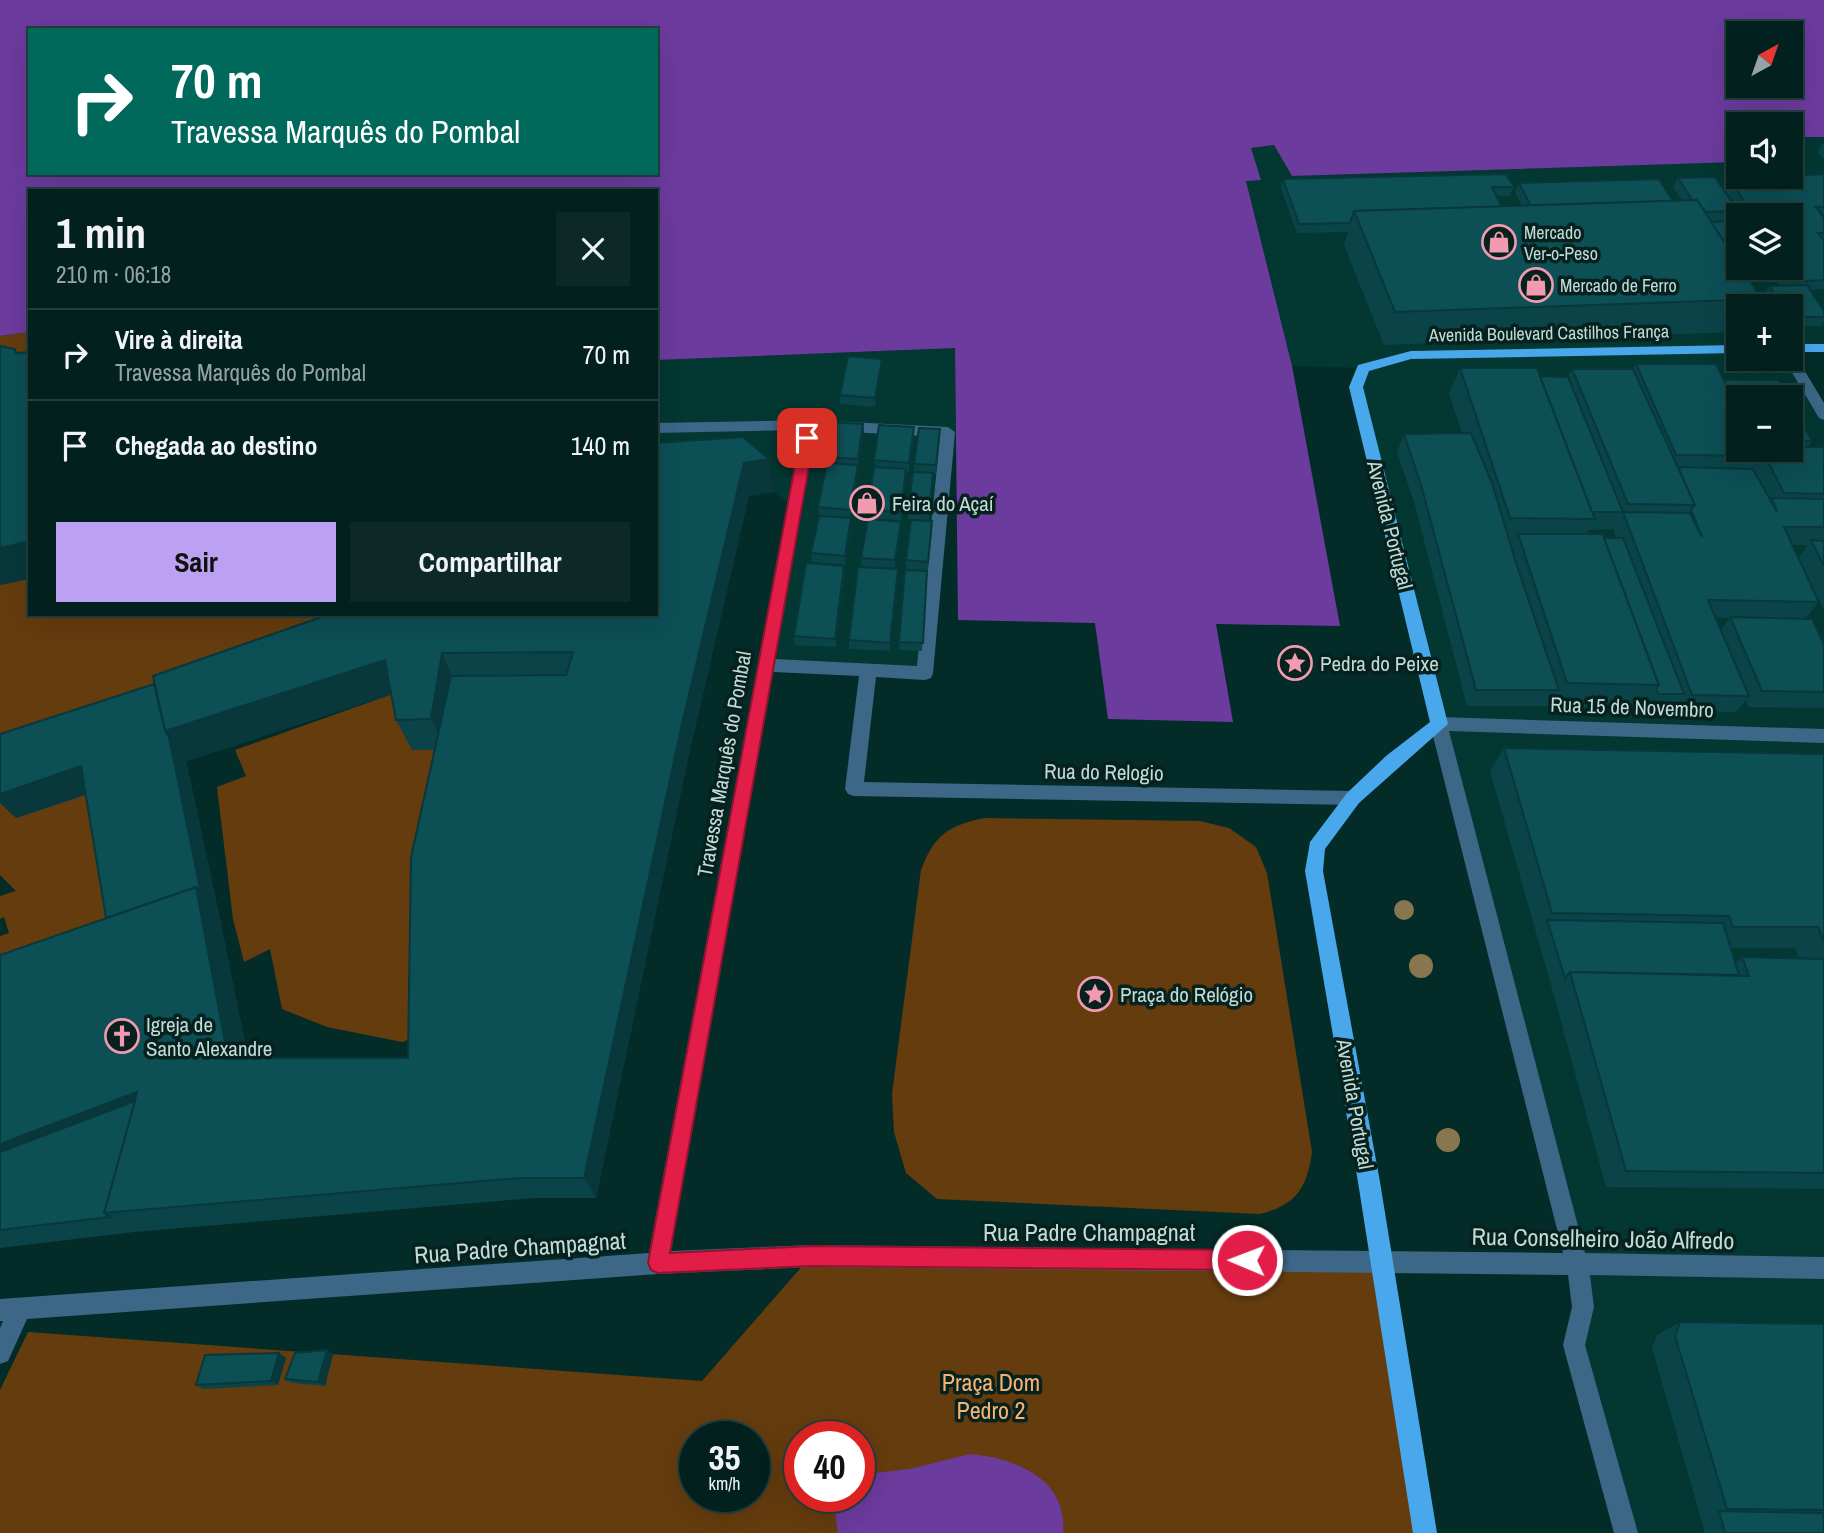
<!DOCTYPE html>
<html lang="pt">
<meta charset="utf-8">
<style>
body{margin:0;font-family:"Archivo Narrow",sans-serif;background:#0c2927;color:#f1f3f6;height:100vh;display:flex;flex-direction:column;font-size:26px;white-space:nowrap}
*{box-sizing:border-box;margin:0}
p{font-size:23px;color:#96a3a4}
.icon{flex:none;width:38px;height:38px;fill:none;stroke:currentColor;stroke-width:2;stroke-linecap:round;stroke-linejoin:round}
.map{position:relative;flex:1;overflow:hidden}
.panel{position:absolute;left:28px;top:189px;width:630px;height:427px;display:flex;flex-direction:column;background:#02211e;border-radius:0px;box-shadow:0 7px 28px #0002,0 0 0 2px #233e3c}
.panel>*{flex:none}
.hud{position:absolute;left:28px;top:28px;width:630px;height:147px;border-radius:0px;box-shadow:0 7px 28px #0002,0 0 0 2px #233e3c;background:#00695c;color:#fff;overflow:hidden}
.needle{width:46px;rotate:40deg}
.fabs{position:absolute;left:1726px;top:21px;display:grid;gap:14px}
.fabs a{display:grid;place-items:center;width:77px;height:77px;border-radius:0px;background:#02211e;box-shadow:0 7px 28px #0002,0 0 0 2px #233e3c;font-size:35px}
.speed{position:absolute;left:679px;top:1421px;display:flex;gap:14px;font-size:35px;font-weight:700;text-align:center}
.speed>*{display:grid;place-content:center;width:91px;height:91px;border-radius:50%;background:#02211e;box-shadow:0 7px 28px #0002,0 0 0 2px #233e3c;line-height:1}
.speed small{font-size:18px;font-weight:400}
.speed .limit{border:10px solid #d22;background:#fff;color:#111}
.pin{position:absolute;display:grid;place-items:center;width:60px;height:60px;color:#fff;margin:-30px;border-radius:14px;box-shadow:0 4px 10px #0006}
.me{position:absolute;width:77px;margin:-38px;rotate:271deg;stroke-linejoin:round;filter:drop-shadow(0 0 5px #0008)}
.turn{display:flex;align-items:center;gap:24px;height:147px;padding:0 28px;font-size:32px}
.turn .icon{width:91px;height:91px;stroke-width:2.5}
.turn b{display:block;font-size:49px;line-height:60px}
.round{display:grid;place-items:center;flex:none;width:74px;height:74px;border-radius:0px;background:#0c2927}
.summary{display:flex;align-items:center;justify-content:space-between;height:119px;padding:0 28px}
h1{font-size:42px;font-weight:700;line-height:52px}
.cta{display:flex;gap:14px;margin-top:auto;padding:14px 28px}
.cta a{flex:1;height:80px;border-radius:0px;background:#bca0f2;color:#111;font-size:28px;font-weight:700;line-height:80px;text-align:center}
.cta a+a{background:#0c2927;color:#f1f3f6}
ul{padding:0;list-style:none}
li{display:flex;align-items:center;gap:21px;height:91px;padding:0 28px;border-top:2px solid #233e3c}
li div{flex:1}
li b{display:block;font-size:26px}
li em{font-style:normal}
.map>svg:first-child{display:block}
</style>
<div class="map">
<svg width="1824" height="1533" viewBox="0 0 1824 1533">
<rect width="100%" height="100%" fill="#032c28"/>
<g fill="#033732" fill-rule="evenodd">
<path d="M 1790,137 L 1824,137 L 1824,347 L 1790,348 L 1790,306 L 1738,306 L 1738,359 L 1790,359 L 1824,415 L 1824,1533 L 1626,1533 L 1574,1345 L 1583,1307 L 1356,387 L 1362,368 L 1292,366 L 1246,181 L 1261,179 L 1250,148 L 1274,145 L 1292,176 L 1738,162 L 1738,177 L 1790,177 L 1790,160 L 1795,159 L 1790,150 ZM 1738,215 L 1790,215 L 1790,268 L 1738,268 ZM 1738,397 L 1790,397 L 1790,450 L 1738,450 Z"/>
<path d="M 955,348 L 955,448 L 925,673 L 765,665 L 800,513 L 747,470 L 656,477 L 656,360 Z"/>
</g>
<g fill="#653c0e" fill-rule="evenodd">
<path d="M 30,332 L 30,614 L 358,614 L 0,745 L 0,336 Z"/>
<path d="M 401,691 L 445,749 L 426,1034 L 402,1042 L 327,1027 L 282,1009 L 270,949 L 244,962 L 233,919 L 217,787 L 246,776 L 235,750 Z"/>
<path d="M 0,764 L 101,789 L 128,946 L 0,992 L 0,936 L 9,933 L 4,917 L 0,919 L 0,896 L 16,891 L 0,875 Z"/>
<path d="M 985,818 L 1200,821 L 1229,828 L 1256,847 L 1267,873 L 1312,1152 C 1307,1188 1296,1205 1260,1214 L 937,1199 L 906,1173 L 894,1132 L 892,1094 L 921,870 C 934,835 949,825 985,818 Z"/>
<path d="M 811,1256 L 1381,1261 L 1425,1533 L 0,1533 L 0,1390 L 28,1332 L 702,1381 ZM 695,1437 L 754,1437 L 754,1496 L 695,1496 ZM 800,1437 L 859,1437 L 859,1496 L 800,1496 Z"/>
</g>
<g fill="#6c3b9e" fill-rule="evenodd">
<path d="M 0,0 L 1824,0 L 1824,137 L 1790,137 L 1790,124 L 1738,124 L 1738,162 L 1292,176 L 1274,145 L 1251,148 L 1261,180 L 1246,181 L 1292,366 L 1340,626 L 1216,624 L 1233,722 L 1108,719 L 1095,623 L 958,620 L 955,348 L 656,360 L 656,191 L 30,191 L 30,332 L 0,336 ZM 30,30 L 656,30 L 656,173 L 30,173 ZM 1738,33 L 1790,33 L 1790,86 L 1738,86 Z"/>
<path d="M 970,1454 C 1015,1458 1068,1479 1063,1533 L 838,1533 L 835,1513 L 843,1496 L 859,1496 L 859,1479 L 875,1473 L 910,1469 Z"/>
</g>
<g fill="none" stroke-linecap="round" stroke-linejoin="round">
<g fill="#3d6787" fill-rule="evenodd">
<path d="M 1790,354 L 1795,355 L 1824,403 L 1824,420 L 1819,418 L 1784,359 L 1790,359 Z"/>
<path d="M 809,420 L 948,427 L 955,432 L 933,673 L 931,678 L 925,680 L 876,677 L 864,782 L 1353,791 L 1359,793 L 1362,798 L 1359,803 L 1353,805 L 854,796 L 848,794 L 845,789 L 859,676 L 773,672 L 671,1251 L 811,1245 L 1563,1253 L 1430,724 L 1433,719 L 1439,717 L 1824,729 L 1824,743 L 1449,731 L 1585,1253 L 1824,1257 L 1824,1279 L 1590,1275 L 1594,1307 L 1585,1345 L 1638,1533 L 1614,1533 L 1563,1345 L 1572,1307 L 1568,1275 L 811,1267 L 658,1274 L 27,1319 L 8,1361 L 0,1364 L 0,1328 L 3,1321 L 0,1321 L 0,1299 L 649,1253 L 801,430 L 656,433 L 656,423 ZM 815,430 L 940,437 L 917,666 L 775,659 Z"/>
</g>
<g fill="#49a7eb" fill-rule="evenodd">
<rect x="1790" y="344" width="34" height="8"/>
<path d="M 1738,345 L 1738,353 L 1411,359 L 1369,371 L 1363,387 L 1448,724 L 1359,803 L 1325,849 L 1323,871 L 1380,1182 L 1437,1533 L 1413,1533 L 1358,1182 L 1305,871 L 1310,842 L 1347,793 L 1386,756 L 1430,722 L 1349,387 L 1358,365 L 1411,351 Z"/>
</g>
</g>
<g fill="#887651">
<circle cx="1404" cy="910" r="10"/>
<circle cx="1421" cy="966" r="12"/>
<circle cx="1448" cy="1140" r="12"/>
</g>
<g fill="#0a4449" fill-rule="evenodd">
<path d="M 1823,143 L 1824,143 L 1824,160 L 1818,152 Z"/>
<path d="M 1824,174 L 1824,216 L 1822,216 L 1824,218 L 1824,289 L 1810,290 L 1824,311 L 1824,322 L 1822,326 L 1790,326 L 1790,306 L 1771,306 L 1764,295 L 1769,286 L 1780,285 L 1768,268 L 1790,268 L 1790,215 L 1743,215 L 1723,187 L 1728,178 Z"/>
<path d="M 1678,178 L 1738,211 L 1736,216 L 1738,268 L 1766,268 L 1762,274 L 1746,275 L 1762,299 L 1758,306 L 1738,306 L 1738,332 L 1384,345 L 1344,245 L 1348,232 L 1297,233 L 1281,188 L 1283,179 L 1514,187 L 1510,196 L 1497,196 L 1502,207 L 1522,206 L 1515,192 L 1519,183 L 1673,201 L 1682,201 L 1673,187 ZM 1729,220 L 1728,222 L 1711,222 L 1710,221 Z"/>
<path d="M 1636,364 L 1738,450 L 1790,450 L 1790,401 L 1812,441 L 1808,447 L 1824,447 L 1824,611 L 1802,566 L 1819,602 L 1805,619 L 1824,644 L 1824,708 L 1749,707 L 1746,700 L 1736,712 L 1680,711 L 1677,704 L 1672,710 L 1647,710 L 1645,705 L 1642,708 L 1552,707 L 1551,703 L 1549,706 L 1467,706 L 1414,502 L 1397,452 L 1404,434 L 1462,433 L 1449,394 L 1460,368 L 1540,376 L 1568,377 L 1572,369 L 1632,369 ZM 1613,529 L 1616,538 L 1604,538 L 1586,534 L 1588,530 ZM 1792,545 L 1808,545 L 1798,558 ZM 1716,617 L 1730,618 L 1721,630 Z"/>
<path d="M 882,368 L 875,407 L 840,404 L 840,395 Z"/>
<path d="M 863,424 L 864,433 L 858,468 L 858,474 L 850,518 L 852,527 L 845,565 L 812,562 L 811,553 L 819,516 L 818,507 L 826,466 L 824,466 L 823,457 Z"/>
<path d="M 940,429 L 936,474 L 933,474 L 929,520 L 908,519 L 908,510 L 914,472 L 914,464 Z"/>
<path d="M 914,436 L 909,472 L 906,471 L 901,520 L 868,519 L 868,510 L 875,467 L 874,460 Z"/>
<path d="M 656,443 L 773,492 L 749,496 L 689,754 L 596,1198 L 534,1198 L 134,1232 L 0,1248 L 0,955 L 106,918 L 86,795 L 16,818 L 0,734 L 656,614 ZM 392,694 L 396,720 L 412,750 L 435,750 L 408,1058 L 248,1058 L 219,914 L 186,760 L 187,761 Z"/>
<path d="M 932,530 L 928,571 L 906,569 L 906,560 Z"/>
<path d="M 901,531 L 895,569 L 861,566 L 861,558 Z"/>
<path d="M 898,569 L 898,578 L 890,651 L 849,649 L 849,640 Z"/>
<path d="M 927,571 L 922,651 L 899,650 L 899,642 Z"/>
<path d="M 845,574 L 836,647 L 795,645 L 794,636 Z"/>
<path d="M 1504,748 L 1824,754 L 1824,1189 L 1606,1187 L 1553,992 L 1490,771 ZM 1730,948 L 1795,948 L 1799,958 L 1742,957 L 1735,963 Z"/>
<path d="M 1680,1322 L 1824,1324 L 1824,1533 L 1705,1533 L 1652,1348 L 1657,1335 Z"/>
<path d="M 279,1353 L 286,1358 L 278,1385 L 203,1389 L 196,1385 Z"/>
<path d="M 333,1354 L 325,1386 L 292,1383 L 285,1379 Z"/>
</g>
<g fill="#08373c">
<path d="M 882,359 L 882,368 L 875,407 L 875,398 Z"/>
<path d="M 863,424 L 864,433 L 858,468 L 858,459 Z"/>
<path d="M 914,427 L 914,436 L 909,472 L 909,463 Z"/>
<path d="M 769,459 L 773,492 L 749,496 L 689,754 L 596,1198 L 584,1178 L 682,724 L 744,463 Z"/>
<path d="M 858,465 L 858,474 L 850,518 L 850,510 Z"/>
<path d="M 906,469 L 906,478 L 901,520 L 901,512 Z"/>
<path d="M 851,518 L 852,527 L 845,565 L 845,556 Z"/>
<path d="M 901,522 L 901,531 L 895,569 L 895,560 Z"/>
<path d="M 30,541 L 30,579 L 0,585 L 0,548 Z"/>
<path d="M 844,566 L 845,574 L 836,647 L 835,639 Z"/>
<path d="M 898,569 L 898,578 L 890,651 L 890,643 Z"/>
<path d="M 442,653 L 455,684 L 445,749 L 431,719 Z"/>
<path d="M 385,660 L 401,691 L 187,761 L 186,760 L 219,914 L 252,1081 L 228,1058 L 165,731 Z"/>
<path d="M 81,766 L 101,789 L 16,818 L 0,803 L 0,794 Z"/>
<path d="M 137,1092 L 165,1115 L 0,1178 L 0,1144 Z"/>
<path d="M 327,1350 L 333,1354 L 325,1386 L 318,1382 Z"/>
<path d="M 279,1353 L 286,1358 L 278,1385 L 271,1381 Z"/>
</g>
<g fill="#0c4f55" stroke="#08373c" stroke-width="2">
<path d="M 1506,174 L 1514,187 L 1492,187 L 1502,207 L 1354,211 L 1350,223 L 1299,224 L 1283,179 Z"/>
<path d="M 1824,174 L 1824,207 L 1816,207 L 1824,218 L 1824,233 L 1818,233 L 1824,240 L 1824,280 L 1789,282 L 1779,268 L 1790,268 L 1790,215 L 1754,215 L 1728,178 L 1790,177 L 1790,176 Z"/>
<path d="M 1715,177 L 1738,211 L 1705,212 L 1697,200 L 1693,201 L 1678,178 Z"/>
<path d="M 1659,179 L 1673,201 L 1531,206 L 1519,183 Z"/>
<path d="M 1697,200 L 1738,262 L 1738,268 L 1742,268 L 1762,299 L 1395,312 L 1354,211 Z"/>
<path d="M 1731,216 L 1738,216 L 1738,262 L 1711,222 L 1735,221 Z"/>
<path d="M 1807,285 L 1824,311 L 1824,317 L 1790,317 L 1790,306 L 1782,306 L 1769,286 Z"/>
<path d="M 0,346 L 15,349 L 16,353 L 30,352 L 30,541 L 0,548 Z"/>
<path d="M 848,356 L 882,359 L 875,398 L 840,395 Z"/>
<path d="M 1636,364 L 1716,364 L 1738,408 L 1738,450 L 1758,450 L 1761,456 L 1676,455 Z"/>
<path d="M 1460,368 L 1537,368 L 1595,519 L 1510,518 Z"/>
<path d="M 1572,369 L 1633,369 L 1695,505 L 1628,504 Z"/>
<path d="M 1540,376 L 1568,377 L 1623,512 L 1592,512 Z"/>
<path d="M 1724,380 L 1779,380 L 1788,397 L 1738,397 L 1738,408 Z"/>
<path d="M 1790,401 L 1812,441 L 1790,441 Z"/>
<path d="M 829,422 L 863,424 L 858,459 L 823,457 Z"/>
<path d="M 879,425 L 914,427 L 909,463 L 874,460 Z"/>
<path d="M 919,428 L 940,429 L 936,465 L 914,464 Z"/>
<path d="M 1471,433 L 1492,483 L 1517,566 L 1559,690 L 1476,690 L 1421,485 L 1404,434 Z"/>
<path d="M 743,437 L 769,459 L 744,463 L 682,724 L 584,1178 L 520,1178 L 104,1213 L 137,1092 L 0,1144 L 0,955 L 196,887 L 228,1058 L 408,1058 L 411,857 L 451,676 L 566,675 L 573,652 L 442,653 L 431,719 L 396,720 L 385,660 L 165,731 L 153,676 L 330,614 L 656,614 L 656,443 Z"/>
<path d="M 1790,447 L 1824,447 L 1824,494 L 1784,493 L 1762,450 L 1790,450 Z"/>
<path d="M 827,463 L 858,465 L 850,510 L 818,507 Z"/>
<path d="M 874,467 L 906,469 L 901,512 L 868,510 Z"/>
<path d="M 1678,467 L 1753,469 L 1777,512 L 1772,498 L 1824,499 L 1824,527 L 1784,527 L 1819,602 L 1708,600 L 1749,696 L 1692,695 L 1623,512 L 1690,513 L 1702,537 L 1691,510 L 1695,505 Z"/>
<path d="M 913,472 L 933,473 L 929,512 L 908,510 Z"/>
<path d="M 819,516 L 851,518 L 845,556 L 811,553 Z"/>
<path d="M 868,519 L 901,522 L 895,560 L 861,558 Z"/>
<path d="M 911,520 L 932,521 L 928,562 L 906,560 Z"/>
<path d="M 1518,534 L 1603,534 L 1659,685 L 1567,683 Z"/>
<path d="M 1604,538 L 1623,538 L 1684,694 L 1658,694 L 1656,689 L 1659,685 Z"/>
<path d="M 1811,540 L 1824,541 L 1824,566 Z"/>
<path d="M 806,563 L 844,566 L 835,639 L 794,636 Z"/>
<path d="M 858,567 L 898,569 L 890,643 L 849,640 Z"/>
<path d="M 905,570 L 927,571 L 923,643 L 899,642 Z"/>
<path d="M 1730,617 L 1812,619 L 1824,644 L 1824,692 L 1762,691 Z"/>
<path d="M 154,684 L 165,731 L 169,737 L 201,893 L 196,887 L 106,918 L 81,766 L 0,794 L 0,734 Z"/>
<path d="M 1504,748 L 1824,754 L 1824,942 L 1818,927 L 1733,927 L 1729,916 L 1552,913 Z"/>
<path d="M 1547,920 L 1723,923 L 1739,975 L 1570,972 L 1565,978 Z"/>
<path d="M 1742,957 L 1824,959 L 1824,1173 L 1626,1171 L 1570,972 L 1749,976 Z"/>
<path d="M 135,1101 L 104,1213 L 110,1217 L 0,1230 L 0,1152 Z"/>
<path d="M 1680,1322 L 1824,1324 L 1824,1510 L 1727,1509 L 1675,1336 Z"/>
<path d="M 327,1350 L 318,1382 L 285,1379 L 295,1353 Z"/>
<path d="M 279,1353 L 271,1381 L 196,1385 L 205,1355 Z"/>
<path d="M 1719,1511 L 1823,1513 L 1824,1517 L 1824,1533 L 1725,1533 Z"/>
</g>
<path fill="#e11d48" stroke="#92132f" stroke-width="2" d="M 807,434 L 814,438 L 670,1253 L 811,1246 L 1247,1250 L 1254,1253 L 1257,1260 L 1254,1267 L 1247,1270 L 811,1266 L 658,1273 L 651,1270 L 648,1263 L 800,438 Z"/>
<defs>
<g id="shop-ring" transform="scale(1.75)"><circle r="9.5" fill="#06211e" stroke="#f29ab0" stroke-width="1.5"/><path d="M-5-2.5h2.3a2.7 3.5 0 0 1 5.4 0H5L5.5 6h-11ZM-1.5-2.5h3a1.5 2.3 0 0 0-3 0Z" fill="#f29ab0"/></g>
<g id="sight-ring" transform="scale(1.75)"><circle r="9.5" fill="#06211e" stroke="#f29ab0" stroke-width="1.5"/><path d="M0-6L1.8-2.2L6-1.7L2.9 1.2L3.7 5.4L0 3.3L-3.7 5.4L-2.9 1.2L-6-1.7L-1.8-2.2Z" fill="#f29ab0"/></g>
<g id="church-ring" transform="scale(1.75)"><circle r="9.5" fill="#06211e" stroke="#f29ab0" stroke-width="1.5"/><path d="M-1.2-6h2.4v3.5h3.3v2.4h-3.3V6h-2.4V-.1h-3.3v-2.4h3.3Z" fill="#f29ab0"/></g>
</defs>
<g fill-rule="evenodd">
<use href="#shop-ring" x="1499" y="242"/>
<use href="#shop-ring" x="1536" y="285"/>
<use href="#shop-ring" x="867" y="503"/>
<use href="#sight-ring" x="1295" y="663"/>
<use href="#sight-ring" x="1095" y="994"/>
<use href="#church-ring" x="122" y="1036"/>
</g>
<g text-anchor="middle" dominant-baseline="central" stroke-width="7" stroke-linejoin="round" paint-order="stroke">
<g font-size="18" fill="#c2dbd6" stroke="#06211e" text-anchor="start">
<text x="1524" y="232">Mercado<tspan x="1524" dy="21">Ver-o-Peso</tspan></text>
<text x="1560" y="285">Mercado de Ferro</text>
</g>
<g font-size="18" fill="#c2dbd6" stroke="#06211e">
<text transform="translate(1549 333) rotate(-1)">Avenida Boulevard Castilhos França</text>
</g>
<g font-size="21" fill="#c2dbd6" stroke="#06211e" text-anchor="start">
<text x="892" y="503">Feira do Açaí</text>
<text x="1320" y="663">Pedra do Peixe</text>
<text x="1120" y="994">Praça do Relógio</text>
<text x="146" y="1024">Igreja de<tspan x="146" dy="24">Santo Alexandre</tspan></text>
</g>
<g font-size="21" fill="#c2dbd6" stroke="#06211e">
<text transform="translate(1390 525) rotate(76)">Avenida Portugal</text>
<text transform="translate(1632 707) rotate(2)">Rua 15 de Novembro</text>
<text transform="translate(724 764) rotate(-80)">Travessa Marquês do Pombal</text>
<text transform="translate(1104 772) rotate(1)">Rua do Relogio</text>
<text transform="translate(1355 1104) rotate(80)">Avenida Portugal</text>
</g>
<g font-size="24" fill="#c2dbd6" stroke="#06211e">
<text x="1089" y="1232">Rua Padre Champagnat</text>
<text transform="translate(1603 1238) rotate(1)">Rua Conselheiro João Alfredo</text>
<text transform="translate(520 1247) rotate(-4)">Rua Padre Champagnat</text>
</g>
<g font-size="24" fill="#f5b273" stroke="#06211e">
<text x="991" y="1382">Praça Dom<tspan x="991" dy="28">Pedro 2</tspan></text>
</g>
</g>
</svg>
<div class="fabs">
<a><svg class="needle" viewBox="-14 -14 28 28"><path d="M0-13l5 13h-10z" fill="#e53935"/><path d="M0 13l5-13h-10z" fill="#96a3a4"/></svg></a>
<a><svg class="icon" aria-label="sound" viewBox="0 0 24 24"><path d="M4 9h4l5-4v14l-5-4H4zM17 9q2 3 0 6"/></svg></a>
<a><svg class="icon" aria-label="layers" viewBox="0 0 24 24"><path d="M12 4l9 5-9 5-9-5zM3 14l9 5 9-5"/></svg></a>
<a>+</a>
<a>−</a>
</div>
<div class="speed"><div>35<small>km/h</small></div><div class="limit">40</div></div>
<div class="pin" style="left:807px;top:438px;background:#d93025"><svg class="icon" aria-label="arrive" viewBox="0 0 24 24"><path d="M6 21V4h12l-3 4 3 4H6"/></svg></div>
<svg class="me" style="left:1247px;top:1260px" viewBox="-20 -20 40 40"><circle r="17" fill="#e11d48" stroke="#fff" stroke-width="3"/><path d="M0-11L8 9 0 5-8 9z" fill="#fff"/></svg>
<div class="hud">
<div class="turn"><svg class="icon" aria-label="right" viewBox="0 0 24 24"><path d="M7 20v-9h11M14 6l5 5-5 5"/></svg><div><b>70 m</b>Travessa Marquês do Pombal</div></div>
</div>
<section class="panel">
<div class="summary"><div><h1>1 min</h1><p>210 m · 06:18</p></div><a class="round"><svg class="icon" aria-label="close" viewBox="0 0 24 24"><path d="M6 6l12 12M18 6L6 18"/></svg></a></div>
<ul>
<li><svg class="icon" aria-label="right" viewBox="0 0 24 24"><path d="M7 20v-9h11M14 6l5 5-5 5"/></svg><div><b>Vire à direita</b><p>Travessa Marquês do Pombal</p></div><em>70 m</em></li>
<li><svg class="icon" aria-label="arrive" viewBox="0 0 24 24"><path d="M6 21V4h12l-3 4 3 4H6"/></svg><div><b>Chegada ao destino</b></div><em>140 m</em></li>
</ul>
<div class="cta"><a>Sair</a><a>Compartilhar</a></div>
</section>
</div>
